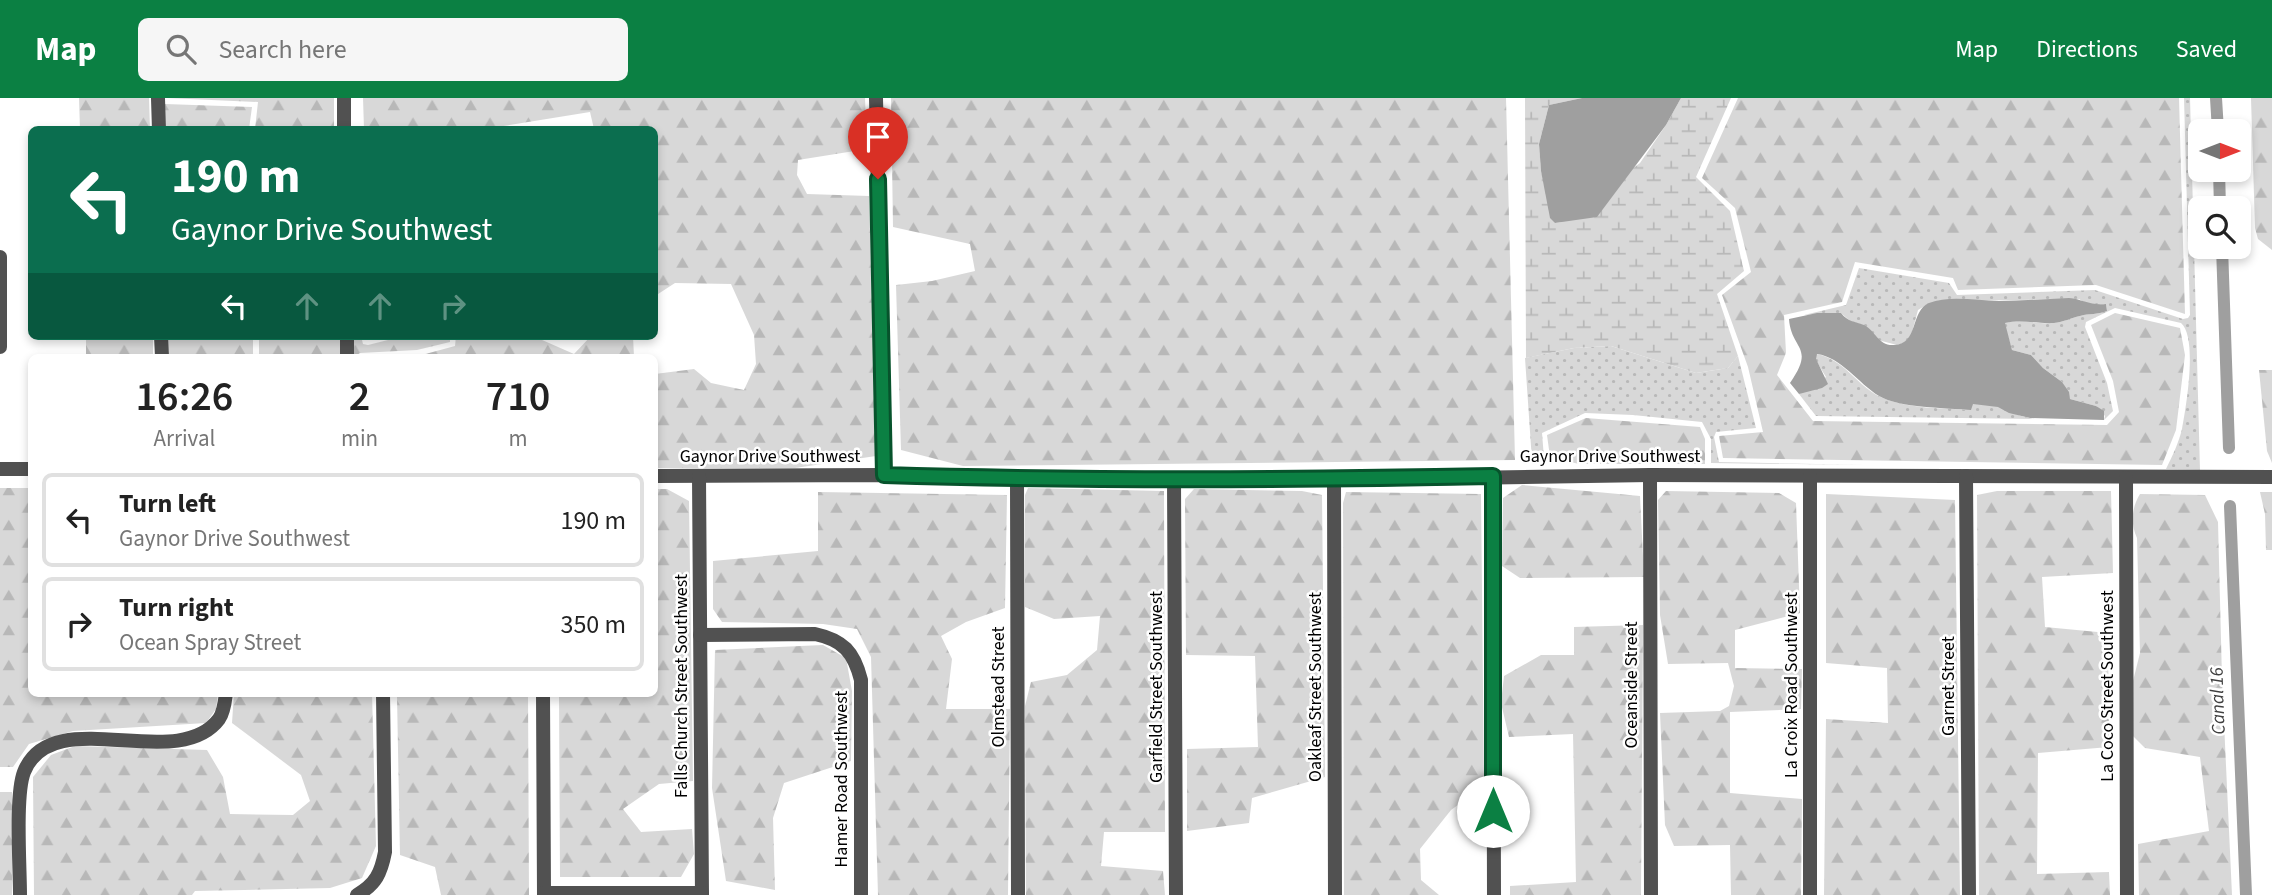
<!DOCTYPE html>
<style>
body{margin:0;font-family:"Source Sans 3",sans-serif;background:#f6f6f6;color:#222;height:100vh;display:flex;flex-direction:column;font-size:26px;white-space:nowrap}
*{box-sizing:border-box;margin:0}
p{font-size:23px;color:#767676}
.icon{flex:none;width:38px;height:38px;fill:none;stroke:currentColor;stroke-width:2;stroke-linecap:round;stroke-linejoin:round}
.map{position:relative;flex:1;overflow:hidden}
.sheet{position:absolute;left:28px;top:256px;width:630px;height:343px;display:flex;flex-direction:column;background:#fff;border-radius:10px;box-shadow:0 4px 10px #0003}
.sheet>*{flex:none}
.guide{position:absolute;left:28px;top:28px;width:630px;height:214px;border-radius:10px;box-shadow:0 4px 10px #0003;background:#0b6e4f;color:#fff;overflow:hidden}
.needle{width:46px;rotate:90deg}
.buttons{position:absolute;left:2188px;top:21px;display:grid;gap:14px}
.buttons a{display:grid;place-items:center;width:63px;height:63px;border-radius:10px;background:#fff;box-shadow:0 4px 10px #0003;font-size:35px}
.pin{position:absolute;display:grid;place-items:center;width:60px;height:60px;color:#fff;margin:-72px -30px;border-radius:50% 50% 50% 0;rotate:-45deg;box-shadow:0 0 7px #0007}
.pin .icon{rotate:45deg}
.me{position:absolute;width:77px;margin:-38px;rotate:0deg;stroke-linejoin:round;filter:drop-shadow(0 0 5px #0008)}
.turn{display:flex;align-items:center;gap:24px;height:147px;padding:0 28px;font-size:32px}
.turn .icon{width:91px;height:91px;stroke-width:2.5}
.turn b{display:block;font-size:49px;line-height:60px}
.lanes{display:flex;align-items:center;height:66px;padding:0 28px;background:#0003;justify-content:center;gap:35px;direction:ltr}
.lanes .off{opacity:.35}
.eta{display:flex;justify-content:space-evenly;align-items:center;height:119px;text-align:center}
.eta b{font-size:42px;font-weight:600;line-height:49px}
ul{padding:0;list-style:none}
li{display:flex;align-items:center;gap:21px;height:94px;margin:0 14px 10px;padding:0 14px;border:4px solid #e0e0e0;border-radius:10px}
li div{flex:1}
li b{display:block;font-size:26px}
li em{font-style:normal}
header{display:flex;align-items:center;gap:42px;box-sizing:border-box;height:98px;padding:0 35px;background:#0b8043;color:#fff}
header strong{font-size:33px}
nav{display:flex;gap:38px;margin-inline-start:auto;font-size:24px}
.search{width:490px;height:63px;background:#f6f6f6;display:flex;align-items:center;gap:18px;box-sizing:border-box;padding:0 24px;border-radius:10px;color:#767676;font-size:26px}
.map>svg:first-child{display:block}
</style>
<header>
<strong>Map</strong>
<div class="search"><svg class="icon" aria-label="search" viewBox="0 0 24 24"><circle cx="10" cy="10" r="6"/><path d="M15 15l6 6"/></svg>Search here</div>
<nav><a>Map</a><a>Directions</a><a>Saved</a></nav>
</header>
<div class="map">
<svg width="2272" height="797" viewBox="0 0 2272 797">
<defs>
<pattern id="grass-dots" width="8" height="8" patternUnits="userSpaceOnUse" patternTransform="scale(1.75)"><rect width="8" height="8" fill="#d8d8d8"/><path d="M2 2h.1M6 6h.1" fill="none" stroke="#b8b8b8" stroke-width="1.8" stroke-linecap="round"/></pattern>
<pattern id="forest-firs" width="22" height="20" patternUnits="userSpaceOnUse" patternTransform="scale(1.75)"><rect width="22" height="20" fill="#d8d8d8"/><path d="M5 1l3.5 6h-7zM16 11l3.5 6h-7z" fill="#b8b8b8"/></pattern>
<pattern id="wetland-marsh" width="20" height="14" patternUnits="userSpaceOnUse" patternTransform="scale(1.75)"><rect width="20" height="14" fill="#d8d8d8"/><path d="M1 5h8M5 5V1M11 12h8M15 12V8" fill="none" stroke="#b8b8b8"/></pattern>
</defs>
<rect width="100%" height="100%" fill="#fff"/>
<g fill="url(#grass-dots)">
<path d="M 2184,0 L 2190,0 L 2200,372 L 2166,371 C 2172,359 2179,344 2182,331 C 2186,309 2198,240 2181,225 L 2115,210 L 2086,224 L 2085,229 L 2107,285 L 2113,313 L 2104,322 L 2105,318 L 2096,308 L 2070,301 L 2062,284 L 2043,270 L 2031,257 L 2012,252 L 2004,225 C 2021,221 2036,226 2054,225 C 2064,224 2071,220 2080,218 C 2089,215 2097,217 2107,213 L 2106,206 L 2087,206 L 2079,201 L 1938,203 L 1928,206 L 1918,212 L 1911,238 L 1904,245 L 1897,247 L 1878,242 L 1863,227 L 1850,223 L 1841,215 L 1804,217 L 1846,207 L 1859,170 L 1949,185 L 1957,197 L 2095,192 L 2183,221 L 2188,220 L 2190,217 Z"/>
<path d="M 1611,248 L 1696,275 L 1728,270 L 1738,258 L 1756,330 L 1716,334 L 1714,339 L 1719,364 L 1867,367 L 1711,365 L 1711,341 L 1702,324 L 1633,317 L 1585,315 L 1542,335 L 1544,360 L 1547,363 L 1532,363 L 1525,260 L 1574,250 Z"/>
<path d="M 1816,256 C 1844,260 1858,290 1883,300 C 1909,311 1943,310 1970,312 L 1972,306 C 1980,306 1988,306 1996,308 C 2010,312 2018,319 2035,321 L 1816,318 L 1799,296 L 1826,279 L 1815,261 Z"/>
</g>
<g fill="url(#forest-firs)">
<path d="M 79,0 L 149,0 L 150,31 L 80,31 Z"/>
<path d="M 167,0 L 334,0 L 334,31 L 255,31 L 258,4 Z"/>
<path d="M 363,0 L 865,0 L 867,51 L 798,62 L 797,77 L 807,96 L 869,98 L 876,358 L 795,370 L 655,370 L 655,276 L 694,271 L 711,285 L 744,292 L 756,266 L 754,237 L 731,186 L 675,185 L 655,198 L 654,32 L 594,31 L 590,14 L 485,31 L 364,31 Z"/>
<path d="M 891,0 L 1506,0 L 1515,362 L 963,368 L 901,352 L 896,187 L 932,183 L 975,173 L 970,146 L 893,129 Z"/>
<path d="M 1738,0 L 2179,0 L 2185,216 L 2096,187 L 1958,192 L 1953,180 L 1855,164 L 1842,204 L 1784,217 L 1786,255 L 1777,277 L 1813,323 L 2107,327 L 2119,314 L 2113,283 L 2091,227 L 2115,215 L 2180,230 L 2185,257 L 2176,332 L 2162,367 L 1723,360 L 1719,338 L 1763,334 L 1748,269 L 1722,197 L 1751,174 L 1735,110 L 1702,80 Z"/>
<path d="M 2251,0 L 2272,0 L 2272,152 L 2258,141 L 2255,130 Z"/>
<path d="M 165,6 L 252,9 L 249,31 L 165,31 Z"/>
<rect x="86" y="238" width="67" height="21"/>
<rect x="168" y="238" width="85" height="21"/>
<path d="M 259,238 L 340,238 L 341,259 L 259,259 Z"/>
<path d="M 354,238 L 361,238 L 363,246 L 368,247 L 404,238 L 450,238 L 450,244 L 417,252 L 360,255 L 354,259 Z"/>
<path d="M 456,238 L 533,238 L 574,256 L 591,238 L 633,238 L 634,259 L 379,259 L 418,258 L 455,248 Z"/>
<path d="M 2259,272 L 2272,272 L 2272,365 L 2267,353 Z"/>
<path d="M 1586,320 L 1700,329 L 1705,341 L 1705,366 L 1579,366 L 1550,359 L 1547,337 Z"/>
<path d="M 1522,387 L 1640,398 L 1644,479 L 1520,480 L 1502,468 L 1503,400 Z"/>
<path d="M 0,390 L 31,390 L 32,595 L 218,595 L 216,611 L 206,625 L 73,633 L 29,646 L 13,669 L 0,669 Z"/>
<path d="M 1028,390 L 1164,393 L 1165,734 L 1104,734 L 1101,768 L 1163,773 L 1165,797 L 1026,797 L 1025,608 L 1031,584 L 1067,577 L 1097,552 L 1100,518 L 1054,521 L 1025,509 L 1025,397 Z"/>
<path d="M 655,391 L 667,391 L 689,403 L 693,683 L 659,686 L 623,711 L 641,734 L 692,731 L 694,756 L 681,779 L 560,779 L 559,595 L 654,595 Z"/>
<path d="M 1194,391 L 1302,393 L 1322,397 L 1325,679 L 1252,700 L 1249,725 L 1187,733 L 1187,651 L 1258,649 L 1255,558 L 1186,557 L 1185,401 Z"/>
<path d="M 1666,393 L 1779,395 L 1796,405 L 1800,515 L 1735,532 L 1735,570 L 1802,571 L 1801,611 L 1730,614 L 1730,695 L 1802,701 L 1801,797 L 1731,797 L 1730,747 L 1674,748 L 1665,727 L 1660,615 L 1720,613 L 1729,608 L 1734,588 L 1728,565 L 1668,566 L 1660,517 L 1658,402 Z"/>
<path d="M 1997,393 L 2111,393 L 2113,475 L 2042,479 L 2045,529 L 2108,535 L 2109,649 L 2038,655 L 2037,776 L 2109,774 L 2110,797 L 1979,797 L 1977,397 Z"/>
<path d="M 818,394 L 1007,397 L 1005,510 L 966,524 L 941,538 L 952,561 L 946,611 L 1010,611 L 1008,797 L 878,797 L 871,559 L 857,531 L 823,526 L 722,524 L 713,511 L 713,463 L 818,453 Z"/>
<path d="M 1346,394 L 1481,396 L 1484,688 L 1451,712 L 1420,751 L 1421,782 L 1439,797 L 1344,797 L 1343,405 Z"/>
<path d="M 2260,394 L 2272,394 L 2272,452 L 2266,452 L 2265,416 Z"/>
<path d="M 1826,396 L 1955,402 L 1960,797 L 1824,797 L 1826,621 L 1888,625 L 1887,570 L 1826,565 Z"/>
<path d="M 2140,396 L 2205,397 L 2218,424 L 2222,581 L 2232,797 L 2139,797 L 2138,746 L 2209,733 L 2200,659 L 2145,650 L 2131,636 L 2132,587 L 2140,555 L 2137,440 C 2130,425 2132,409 2140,396 Z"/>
<path d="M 1643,527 L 1641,797 L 1510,797 L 1510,788 L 1576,784 L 1573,636 L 1509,639 L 1501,605 L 1504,578 L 1541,557 L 1574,557 L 1574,529 Z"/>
<path d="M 823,547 L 846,560 L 852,593 L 851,663 L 784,685 L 773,720 L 775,792 L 726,783 L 712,690 L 715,552 Z"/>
<path d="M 234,595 L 372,595 L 376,748 L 362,780 L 330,790 L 195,793 L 192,797 L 34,797 L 33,679 L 51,657 L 75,648 L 207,652 L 223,679 L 230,716 L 293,717 L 310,703 L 301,677 L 232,625 Z"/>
<path d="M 528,595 L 529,797 L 441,797 L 435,769 L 400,757 L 397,598 Z"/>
<rect x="0" y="694" width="12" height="103"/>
</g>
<path fill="url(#wetland-marsh)" d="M 1525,0 L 1582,0 L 1549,7 L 1539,46 L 1541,73 L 1555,125 L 1562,124 L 1640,65 L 1666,27 L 1681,0 L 1731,0 L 1696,79 L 1730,113 L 1744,173 L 1717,196 L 1738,258 L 1728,270 L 1696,275 L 1611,248 L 1574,250 L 1526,260 Z"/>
<g fill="#9f9f9f">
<path d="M 1582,0 L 1681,0 L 1666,27 L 1597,119 L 1555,125 L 1550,120 L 1541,73 L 1539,46 L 1549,7 Z"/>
<path d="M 2069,200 C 2082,201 2091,208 2106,206 L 2107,213 C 2097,217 2090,215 2080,218 C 2071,220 2064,224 2054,225 C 2037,226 2022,221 2005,225 L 2012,252 L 2031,257 L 2043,270 L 2062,284 L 2069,294 L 2070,301 L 2096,308 L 2104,313 L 2104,322 L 2030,320 L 2009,315 L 1998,309 L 1973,306 L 1971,312 C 1947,310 1899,310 1879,298 C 1858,285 1841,259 1817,256 L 1816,261 L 1828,286 L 1822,290 L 1799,296 L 1790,285 C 1816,248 1791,252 1789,221 L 1817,215 L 1841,215 C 1848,224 1854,223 1864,227 C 1876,233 1878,248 1894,247 C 1919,246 1910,213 1929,205 C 1950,197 1977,203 1999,203 C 2022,203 2045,201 2069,200 Z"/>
</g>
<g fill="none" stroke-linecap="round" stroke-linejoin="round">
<g stroke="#9f9f9f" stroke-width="12">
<path d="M 2216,0 L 2218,33"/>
<path d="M 2219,72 L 2220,110"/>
<path d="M 2222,149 L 2229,350"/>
<path d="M 2230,408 L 2246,797"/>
</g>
<g stroke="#515151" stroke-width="14">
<path d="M 158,0 L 159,32"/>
<path d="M 344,0 L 344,32"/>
<path d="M 876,0 L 884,377"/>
<path d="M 0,159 L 0,249"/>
<path d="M 161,238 L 162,259"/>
<path d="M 347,238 L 347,259"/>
<path d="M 0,371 L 32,371"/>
<path d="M 1650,377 L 1651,797"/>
<path d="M 654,378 L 884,377 L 1017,381 L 1334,382 L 1650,377 L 2272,379"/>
<path d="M 699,378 L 702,797"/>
<path d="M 1493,378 L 1494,797"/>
<path d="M 1810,378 L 1810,797"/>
<path d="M 1966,378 L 1969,797"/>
<path d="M 2126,380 L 2127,797"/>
<path d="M 1017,381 L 1018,797"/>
<path d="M 1174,381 L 1176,797"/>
<path d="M 1334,382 L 1335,797"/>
<path d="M 700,537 L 815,536 C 843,542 854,554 861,582 L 861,797"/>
<path d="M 543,595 L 544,797"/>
<path d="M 544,795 L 702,795"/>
<path d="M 20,797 C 20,769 15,697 24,674 C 52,603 177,677 219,621 C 224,614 225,603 226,595"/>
<path d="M 357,797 C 376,786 381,775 385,754 L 383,595"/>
</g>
</g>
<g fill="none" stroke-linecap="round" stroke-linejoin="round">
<g stroke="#07532c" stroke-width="18">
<path id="route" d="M 878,81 L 884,377 C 1087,383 1290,382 1493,378 L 1493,713"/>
</g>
<use href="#route" stroke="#0b8043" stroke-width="12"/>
</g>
<g text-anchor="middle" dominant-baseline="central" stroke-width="5" stroke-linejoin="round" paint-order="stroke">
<g font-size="18" fill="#000" stroke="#fff">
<text x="770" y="358">Gaynor Drive Southwest</text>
<text x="1610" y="358">Gaynor Drive Southwest</text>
<text transform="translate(1631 587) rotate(-90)">Oceanside Street</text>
<text transform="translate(1791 587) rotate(-90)">La Croix Road Southwest</text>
<text transform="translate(681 588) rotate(-90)">Falls Church Street Southwest</text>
<text transform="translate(1948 588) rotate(-90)">Garnet Street</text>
<text transform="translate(2107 588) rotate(-90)">La Coco Street Southwest</text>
<text transform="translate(998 589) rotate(-90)">Olmstead Street</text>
<text transform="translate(1156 589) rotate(-90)">Garfield Street Southwest</text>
<text transform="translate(1315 589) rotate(-90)">Oakleaf Street Southwest</text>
<text transform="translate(841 681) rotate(-90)">Hamer Road Southwest</text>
</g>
<g font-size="19" font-style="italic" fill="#404040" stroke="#fff">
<text transform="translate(2218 603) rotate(-92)">Canal 16</text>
</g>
</g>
</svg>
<div class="buttons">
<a><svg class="needle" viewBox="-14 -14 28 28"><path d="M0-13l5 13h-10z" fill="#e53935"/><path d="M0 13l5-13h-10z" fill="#767676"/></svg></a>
<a><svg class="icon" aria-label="search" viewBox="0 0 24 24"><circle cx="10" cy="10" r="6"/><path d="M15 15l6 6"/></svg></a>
</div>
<div class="pin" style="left:878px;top:81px;background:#d93025"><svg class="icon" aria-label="arrive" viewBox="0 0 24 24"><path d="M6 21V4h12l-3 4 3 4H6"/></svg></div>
<svg class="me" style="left:1493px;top:713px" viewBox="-20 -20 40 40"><circle r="19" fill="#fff"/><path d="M0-13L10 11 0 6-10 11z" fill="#0b8043"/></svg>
<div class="guide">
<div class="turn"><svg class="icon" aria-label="left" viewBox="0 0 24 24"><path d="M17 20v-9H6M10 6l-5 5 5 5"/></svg><div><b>190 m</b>Gaynor Drive Southwest</div></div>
<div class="lanes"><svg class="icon" aria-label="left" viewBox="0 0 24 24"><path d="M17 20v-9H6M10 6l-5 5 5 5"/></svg><svg class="icon off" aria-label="ahead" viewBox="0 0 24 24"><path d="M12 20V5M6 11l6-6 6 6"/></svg><svg class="icon off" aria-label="ahead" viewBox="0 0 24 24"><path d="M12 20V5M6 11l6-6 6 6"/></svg><svg class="icon off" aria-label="right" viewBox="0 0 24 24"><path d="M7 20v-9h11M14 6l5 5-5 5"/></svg></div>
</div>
<section class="sheet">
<div class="eta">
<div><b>16:26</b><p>Arrival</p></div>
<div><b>2</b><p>min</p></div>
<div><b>710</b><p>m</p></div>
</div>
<ul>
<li><svg class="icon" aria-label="left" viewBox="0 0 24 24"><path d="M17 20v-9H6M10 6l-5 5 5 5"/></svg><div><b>Turn left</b><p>Gaynor Drive Southwest</p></div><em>190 m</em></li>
<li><svg class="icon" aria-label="right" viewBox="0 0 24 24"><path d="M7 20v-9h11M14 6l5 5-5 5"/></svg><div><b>Turn right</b><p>Ocean Spray Street</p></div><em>350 m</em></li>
</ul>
</section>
</div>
